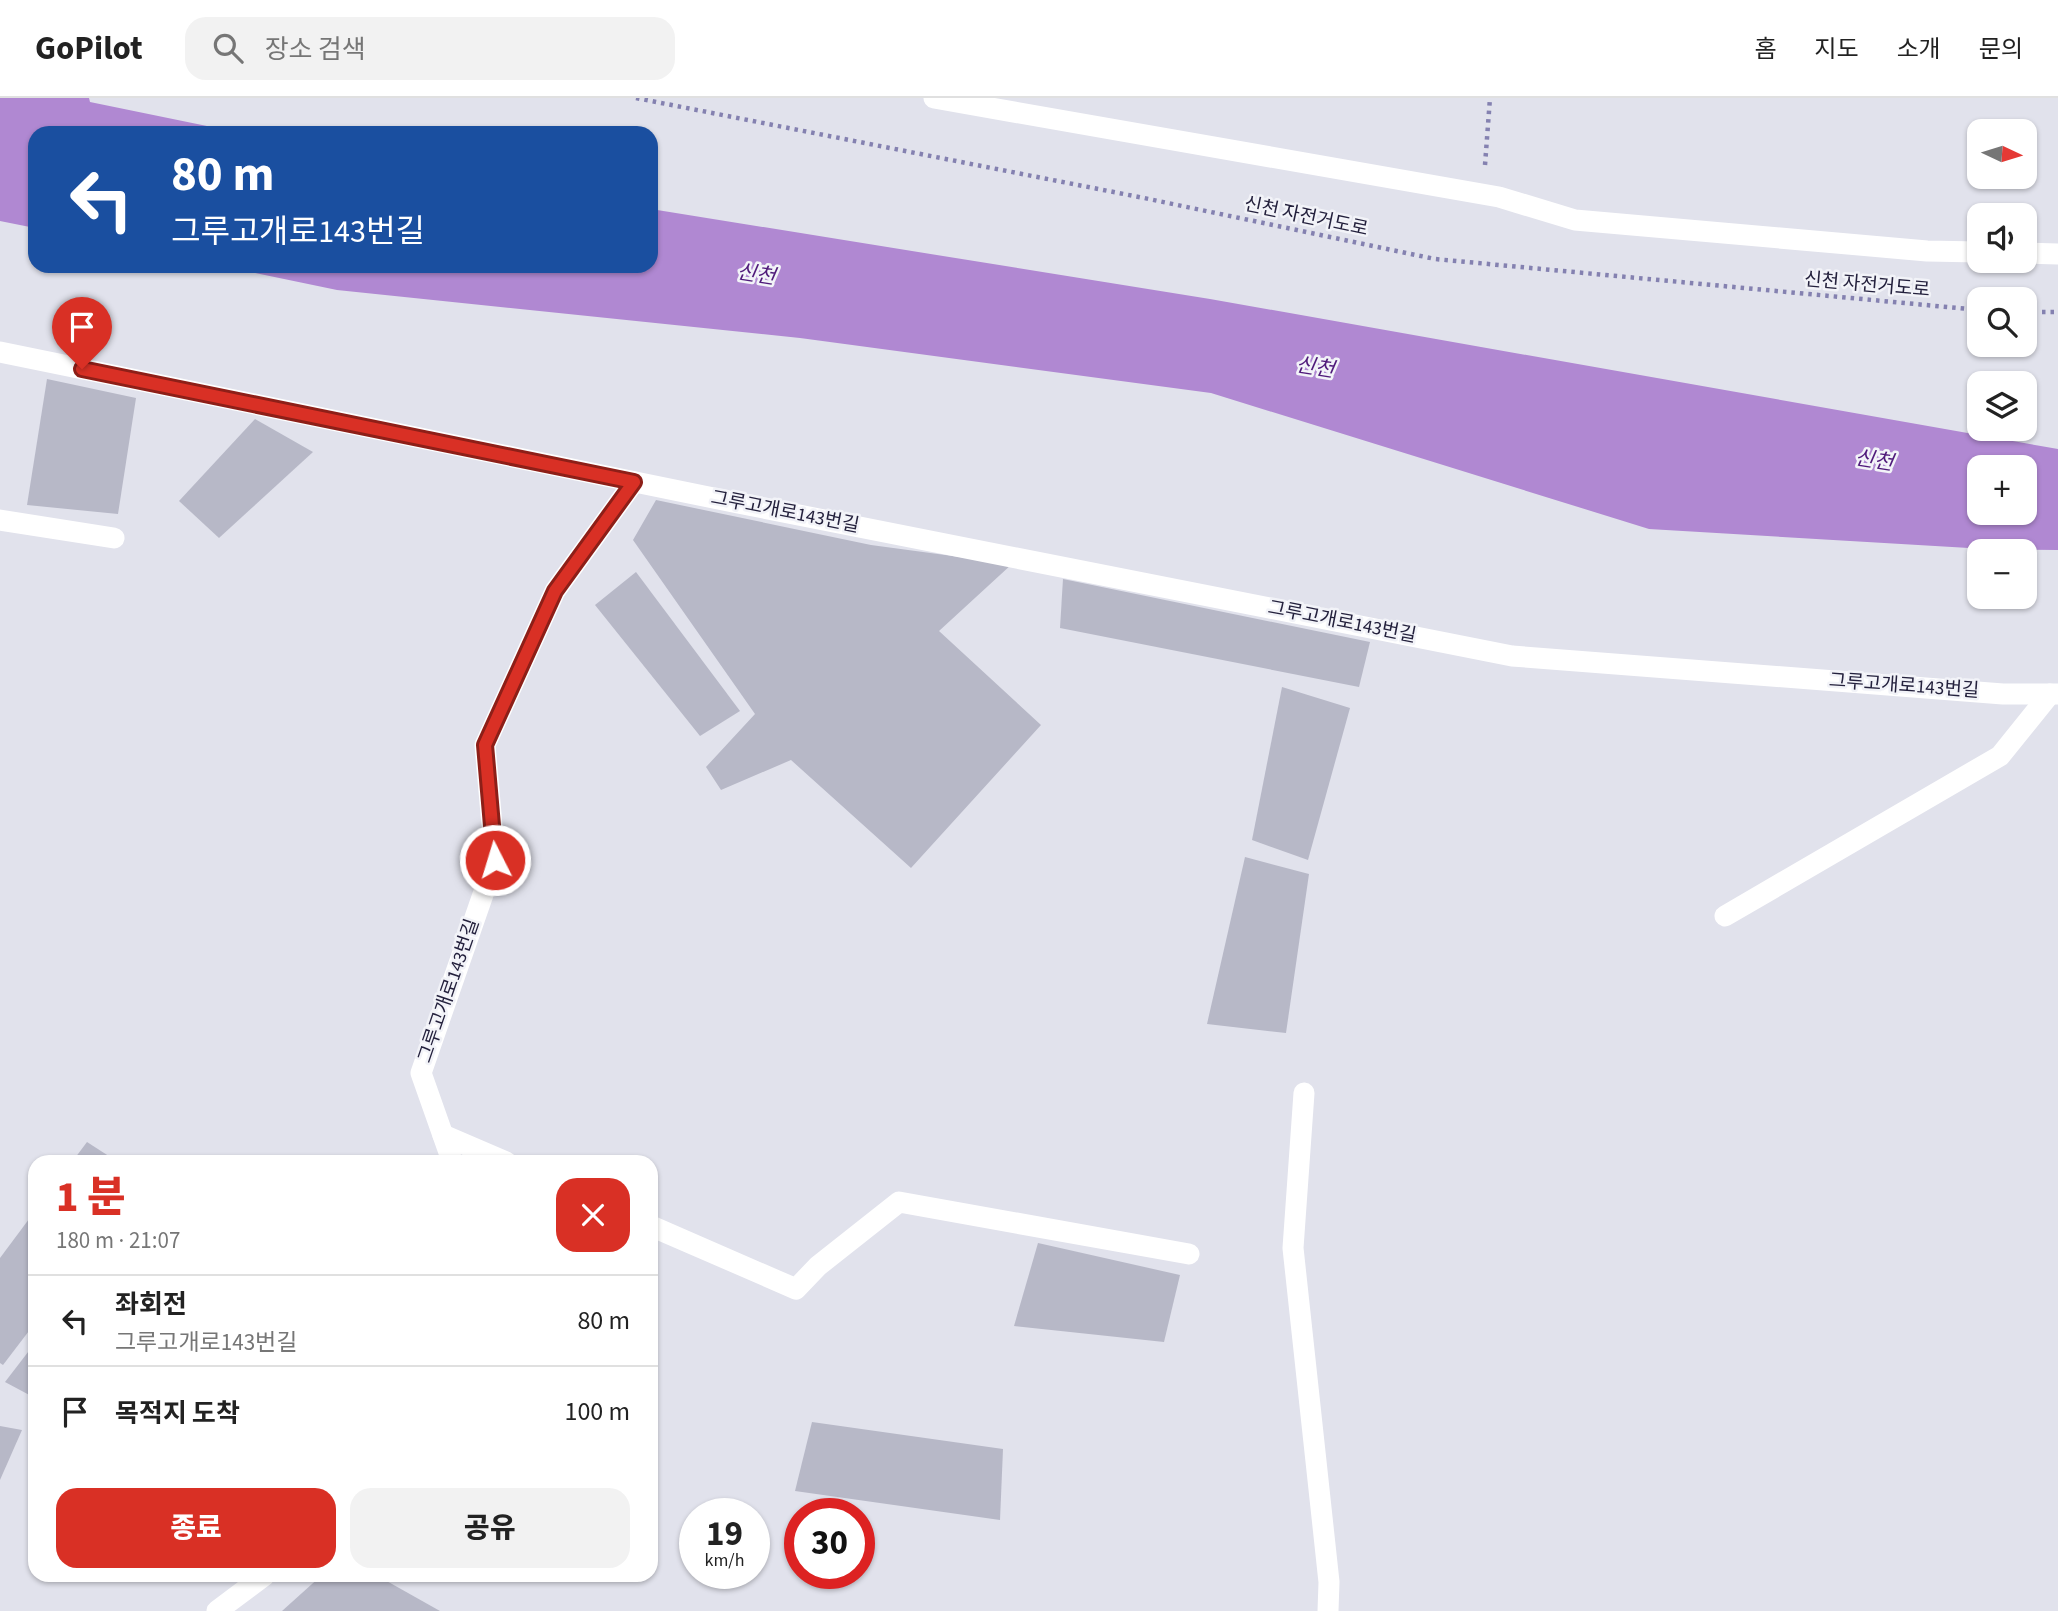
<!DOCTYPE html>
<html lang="ko">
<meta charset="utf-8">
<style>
body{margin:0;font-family:"Source Sans 3","Noto Sans KR",sans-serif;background:#f2f2f2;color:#222;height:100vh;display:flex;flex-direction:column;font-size:26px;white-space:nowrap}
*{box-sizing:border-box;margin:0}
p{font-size:23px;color:#767676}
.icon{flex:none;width:38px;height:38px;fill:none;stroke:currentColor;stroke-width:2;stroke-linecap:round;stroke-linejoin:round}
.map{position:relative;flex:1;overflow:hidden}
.details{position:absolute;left:28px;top:1057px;width:630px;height:427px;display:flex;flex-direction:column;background:#fff;border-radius:21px;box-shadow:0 2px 5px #0004}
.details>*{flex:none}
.hud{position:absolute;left:28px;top:28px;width:630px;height:147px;border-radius:21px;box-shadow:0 2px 5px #0004;background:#1a4fa0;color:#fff;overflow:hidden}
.needle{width:46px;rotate:94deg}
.tools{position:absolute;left:1967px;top:21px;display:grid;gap:14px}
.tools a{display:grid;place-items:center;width:70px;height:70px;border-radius:14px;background:#fff;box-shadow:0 2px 5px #0004;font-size:35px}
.speed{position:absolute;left:679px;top:1400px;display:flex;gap:14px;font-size:35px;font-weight:700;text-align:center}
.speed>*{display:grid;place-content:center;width:91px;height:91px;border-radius:50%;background:#fff;box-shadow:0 2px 5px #0004;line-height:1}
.speed small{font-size:18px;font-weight:400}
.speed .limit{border:10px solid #d22;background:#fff;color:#111}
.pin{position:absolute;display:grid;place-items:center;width:60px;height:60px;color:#fff;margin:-72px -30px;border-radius:50% 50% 50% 0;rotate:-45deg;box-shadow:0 0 7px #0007}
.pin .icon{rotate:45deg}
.me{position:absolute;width:77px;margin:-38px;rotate:355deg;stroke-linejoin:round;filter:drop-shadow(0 0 5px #0008)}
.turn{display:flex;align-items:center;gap:24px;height:147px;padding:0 28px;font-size:32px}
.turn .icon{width:91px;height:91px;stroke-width:2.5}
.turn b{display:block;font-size:49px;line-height:60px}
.round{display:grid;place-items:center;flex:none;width:74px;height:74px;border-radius:21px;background:#f2f2f2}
.overview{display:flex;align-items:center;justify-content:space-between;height:119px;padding:0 28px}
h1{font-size:42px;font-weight:800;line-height:52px;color:#d93025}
.action{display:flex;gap:14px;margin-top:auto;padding:14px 28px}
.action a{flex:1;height:80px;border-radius:21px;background:#d93025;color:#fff;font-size:28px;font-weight:800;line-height:80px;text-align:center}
.action a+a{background:#f2f2f2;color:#222}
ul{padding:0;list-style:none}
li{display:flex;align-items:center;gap:21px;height:91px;padding:0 28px;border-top:2px solid #e0e0e0}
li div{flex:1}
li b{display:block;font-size:26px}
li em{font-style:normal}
header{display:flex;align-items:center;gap:42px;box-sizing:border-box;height:98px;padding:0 35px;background:#fff;border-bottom:2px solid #e0e0e0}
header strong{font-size:33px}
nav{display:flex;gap:38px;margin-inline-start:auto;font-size:24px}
.search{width:490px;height:63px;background:#f2f2f2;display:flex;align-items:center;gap:18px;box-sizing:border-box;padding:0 24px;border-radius:21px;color:#767676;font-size:26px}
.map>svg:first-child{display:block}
</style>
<header>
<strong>GoPilot</strong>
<div class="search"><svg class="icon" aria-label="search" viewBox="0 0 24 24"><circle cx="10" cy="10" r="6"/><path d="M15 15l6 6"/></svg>장소 검색</div>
<nav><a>홈</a><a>지도</a><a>소개</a><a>문의</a></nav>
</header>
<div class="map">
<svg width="2058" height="1513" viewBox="0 0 2058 1513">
<rect width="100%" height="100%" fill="#e1e2ec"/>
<g fill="#b088d2" fill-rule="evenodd">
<path d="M 0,0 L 89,0 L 90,4 L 241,35 L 35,35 L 35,130 L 0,123 Z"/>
<path d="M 651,111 L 1210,201 L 2058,351 L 2058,452 L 1986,451 L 1649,431 L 1211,295 L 800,240 L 337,192 L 221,168 L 651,168 ZM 1979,369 L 2025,369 L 2025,415 L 1979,415 Z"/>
</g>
<g fill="#b7b8c7">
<path d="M 47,281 L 136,300 L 118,416 L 27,407 Z"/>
<path d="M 255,321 L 313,354 L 219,440 L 179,403 Z"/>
<path d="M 656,402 L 871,447 L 1012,466 L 939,533 L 1041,627 L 911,770 L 791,662 L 721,692 L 706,669 L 755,616 L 633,442 Z"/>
<path d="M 636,474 L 740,613 L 700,638 L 595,507 Z"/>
<path d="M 1063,481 L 1370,544 L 1359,589 L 1060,530 Z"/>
<path d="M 1282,589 L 1350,610 L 1308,762 L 1252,742 Z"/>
<path d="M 1245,759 L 1309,776 L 1286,935 L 1207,926 Z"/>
<path d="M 87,1044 L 118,1064 L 72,1064 Z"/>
<path d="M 35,1113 L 35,1225 L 3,1267 L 0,1265 L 0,1160 Z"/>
<path d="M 1038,1145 L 1180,1177 L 1164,1244 L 1014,1228 Z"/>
<path d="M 35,1245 L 35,1300 L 5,1284 Z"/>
<path d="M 812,1324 L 1003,1351 L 1000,1422 L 795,1393 Z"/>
<path d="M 0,1328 L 22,1332 L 0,1382 Z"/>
<path d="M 322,1477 L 376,1477 L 440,1513 L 282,1513 Z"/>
</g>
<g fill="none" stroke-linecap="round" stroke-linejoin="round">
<g stroke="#8481b0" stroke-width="4.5" stroke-dasharray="3.5 5" stroke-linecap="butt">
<path d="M 636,0 L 1144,100 L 1435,161 L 1979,212"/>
<path d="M 1485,67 L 1490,0"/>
<path d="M 2025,214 L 2058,214"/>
</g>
<g stroke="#fff" stroke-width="21">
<path d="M 934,0 L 1499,99 L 1575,122 L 1927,153 L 1979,154"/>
<path d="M 2025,155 L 2058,156"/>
<path d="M 0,254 L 738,405 L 1512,558 L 2003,596 L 2058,596"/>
<path d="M 0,422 L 114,440"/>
<path d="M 1725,818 L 2000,658 L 2050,596"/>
<path d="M 1304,995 L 1293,1150 L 1329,1484 L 1328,1513"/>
<path d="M 443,1037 L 506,1064"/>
<path d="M 450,1064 L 451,1060 L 421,975 L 495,762 L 485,647 L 555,493 L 634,384"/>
<path d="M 651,1128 L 796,1191 L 818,1168 L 899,1104 L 1189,1156"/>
<path d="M 217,1513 L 265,1477"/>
</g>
</g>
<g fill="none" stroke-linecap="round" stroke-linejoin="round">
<g stroke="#8d1f18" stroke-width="18">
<path id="route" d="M 82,271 L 634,384 L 555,493 L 485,647 L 495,762"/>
</g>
<use href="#route" stroke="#d93025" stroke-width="12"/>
</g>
<g text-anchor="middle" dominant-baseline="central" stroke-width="5" stroke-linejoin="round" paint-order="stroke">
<g font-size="19" fill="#24213d" stroke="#f2f3f8">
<text transform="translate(1306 119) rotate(12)">신천 자전거도로</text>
<text transform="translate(1867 187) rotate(5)">신천 자전거도로</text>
<text transform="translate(785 414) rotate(11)">그루고개로143번길</text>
<text transform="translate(1342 524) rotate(11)">그루고개로143번길</text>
<text transform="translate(1904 588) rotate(4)">그루고개로143번길</text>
<text transform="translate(449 893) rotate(-71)">그루고개로143번길</text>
</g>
<g font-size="21" font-style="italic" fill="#4f1a7a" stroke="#f2f3f8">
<text transform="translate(756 176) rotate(9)">신천</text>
<text transform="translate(1315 269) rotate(9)">신천</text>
<text transform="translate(1874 362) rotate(9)">신천</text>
</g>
</g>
</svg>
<div class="tools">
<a><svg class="needle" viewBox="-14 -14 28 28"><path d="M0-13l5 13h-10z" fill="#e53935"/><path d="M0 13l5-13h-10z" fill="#767676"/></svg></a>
<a><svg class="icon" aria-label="sound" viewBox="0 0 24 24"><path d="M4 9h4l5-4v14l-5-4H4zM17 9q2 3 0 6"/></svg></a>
<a><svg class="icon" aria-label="search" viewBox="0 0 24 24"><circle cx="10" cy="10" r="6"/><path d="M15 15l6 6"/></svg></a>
<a><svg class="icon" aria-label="layers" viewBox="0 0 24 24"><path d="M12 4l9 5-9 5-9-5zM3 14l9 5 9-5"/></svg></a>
<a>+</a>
<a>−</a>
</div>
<div class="speed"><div>19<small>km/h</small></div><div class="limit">30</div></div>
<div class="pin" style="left:82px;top:271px;background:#d93025"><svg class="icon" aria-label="arrive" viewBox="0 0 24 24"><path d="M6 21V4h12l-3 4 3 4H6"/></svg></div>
<svg class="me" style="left:495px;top:762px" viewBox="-20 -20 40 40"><circle r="17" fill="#d93025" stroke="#fff" stroke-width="3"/><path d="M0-11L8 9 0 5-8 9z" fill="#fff"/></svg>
<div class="hud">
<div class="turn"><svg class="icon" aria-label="left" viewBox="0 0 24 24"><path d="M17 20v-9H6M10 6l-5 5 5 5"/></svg><div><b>80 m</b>그루고개로143번길</div></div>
</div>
<section class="details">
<div class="overview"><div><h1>1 분</h1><p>180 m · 21:07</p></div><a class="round" style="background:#d93025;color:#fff"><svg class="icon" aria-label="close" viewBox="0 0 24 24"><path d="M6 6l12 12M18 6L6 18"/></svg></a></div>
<ul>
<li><svg class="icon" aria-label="left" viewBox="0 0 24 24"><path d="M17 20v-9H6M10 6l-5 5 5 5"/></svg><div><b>좌회전</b><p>그루고개로143번길</p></div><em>80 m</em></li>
<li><svg class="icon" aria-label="arrive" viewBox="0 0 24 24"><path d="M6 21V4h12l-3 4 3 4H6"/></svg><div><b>목적지 도착</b></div><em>100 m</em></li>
</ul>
<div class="action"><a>종료</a><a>공유</a></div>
</section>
</div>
